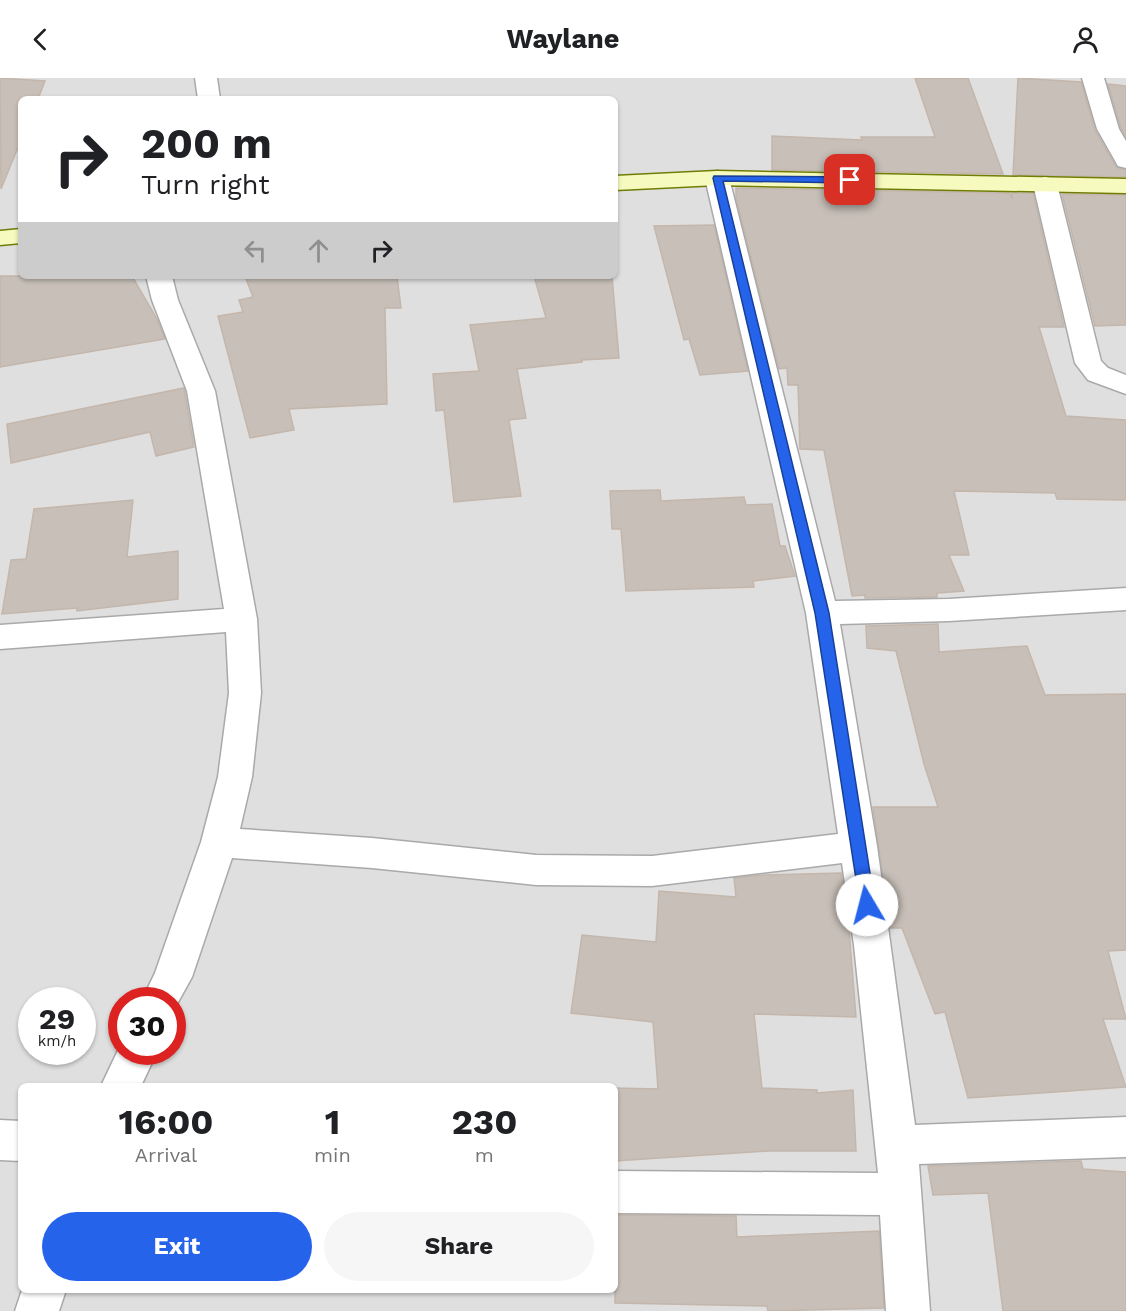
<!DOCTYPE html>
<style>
body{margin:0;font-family:"Work Sans",sans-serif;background:#f6f6f6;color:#202124;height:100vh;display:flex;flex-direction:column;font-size:22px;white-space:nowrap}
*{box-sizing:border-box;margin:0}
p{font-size:20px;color:#757577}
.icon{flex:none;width:33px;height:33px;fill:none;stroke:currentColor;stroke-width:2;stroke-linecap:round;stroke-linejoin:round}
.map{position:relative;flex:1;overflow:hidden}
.drawer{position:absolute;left:18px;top:1005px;width:600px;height:210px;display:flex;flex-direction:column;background:#fff;border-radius:9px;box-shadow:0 2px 4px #0004}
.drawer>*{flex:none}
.top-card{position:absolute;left:18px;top:18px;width:600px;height:183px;border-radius:9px;box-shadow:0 2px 4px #0004;background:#fff;color:#202124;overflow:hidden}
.speed{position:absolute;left:18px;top:909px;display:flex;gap:12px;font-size:30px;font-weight:700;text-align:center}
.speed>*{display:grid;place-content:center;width:78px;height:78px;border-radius:50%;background:#fff;box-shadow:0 2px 4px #0004;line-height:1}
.speed small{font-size:15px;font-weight:400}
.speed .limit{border:9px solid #d22;background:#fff;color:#111}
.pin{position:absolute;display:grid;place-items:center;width:51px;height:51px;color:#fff;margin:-26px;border-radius:12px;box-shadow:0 3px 9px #0006}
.me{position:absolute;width:66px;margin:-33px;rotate:352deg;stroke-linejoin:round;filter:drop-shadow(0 0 4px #0008)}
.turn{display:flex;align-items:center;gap:21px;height:126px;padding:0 24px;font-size:27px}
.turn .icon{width:78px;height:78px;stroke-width:2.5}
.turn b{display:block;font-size:42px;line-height:51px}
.lanes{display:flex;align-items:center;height:57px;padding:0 24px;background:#0003;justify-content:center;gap:30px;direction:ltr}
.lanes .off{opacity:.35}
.eta{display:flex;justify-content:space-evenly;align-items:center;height:102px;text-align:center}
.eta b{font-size:36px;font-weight:700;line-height:42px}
.button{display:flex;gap:12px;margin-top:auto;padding:12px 24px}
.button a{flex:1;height:69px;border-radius:36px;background:#2563eb;color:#fff;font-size:24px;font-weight:700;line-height:69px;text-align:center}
.button a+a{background:#f6f6f6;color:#202124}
header{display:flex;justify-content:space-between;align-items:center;height:78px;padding:0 24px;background:#fff;font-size:27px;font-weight:700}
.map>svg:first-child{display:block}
</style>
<header><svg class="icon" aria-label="back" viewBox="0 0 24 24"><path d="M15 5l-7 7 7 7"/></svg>Waylane<svg class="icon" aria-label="person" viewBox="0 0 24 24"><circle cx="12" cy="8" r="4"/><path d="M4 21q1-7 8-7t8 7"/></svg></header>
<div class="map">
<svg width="1126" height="1233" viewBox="0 0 1126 1233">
<rect width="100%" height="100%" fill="#f2efe9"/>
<path fill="#e0dfdf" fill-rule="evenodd" d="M 0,0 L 1126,0 L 1126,1233 L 0,1233 ZM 21,21 L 615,21 L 615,198 L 21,198 ZM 32,922 L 82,922 L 82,974 L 32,974 ZM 122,922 L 172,922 L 172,974 L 122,974 ZM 21,1008 L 615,1008 L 615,1212 L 21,1212 Z"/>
<g fill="#c7bfb8" stroke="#c4b6ab" stroke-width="1.5">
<path d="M 0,0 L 45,3 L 38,21 L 21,21 L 21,62 L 1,111 Z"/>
<path d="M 915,0 L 968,0 L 1003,96 L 772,92 L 772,58 L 862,62 L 861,59 L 935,59 Z"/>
<path d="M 1018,0 L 1081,4 L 1095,52 L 1116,89 L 1126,92 L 1126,99 L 1013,97 Z"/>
<path d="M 1108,6 L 1126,8 L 1126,59 L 1121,50 Z"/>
<path d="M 736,110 L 1010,115 L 1012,121 L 1012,115 L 1033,115 L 1064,249 L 1039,249 L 1066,338 L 1126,342 L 1126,422 L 1057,421 L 1055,415 L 954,413 L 969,477 L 949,477 L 964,513 L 937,515 L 937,519 L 865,520 L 865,517 L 852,518 L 824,372 L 800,371 L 798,307 L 788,307 L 787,290 L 779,291 L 736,120 Z"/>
<path d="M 1062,116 L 1126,117 L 1126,247 L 1095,248 Z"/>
<path d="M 714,147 L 748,293 L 700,297 L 689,261 L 684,262 L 654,148 Z"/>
<path d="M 0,198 L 132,198 L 157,241 L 165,261 L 0,289 Z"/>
<path d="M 245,198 L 397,198 L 401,230 L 385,230 L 387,326 L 289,331 L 294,352 L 250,360 L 218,238 L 243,234 L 239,222 L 253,219 Z"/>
<path d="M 534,198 L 612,198 L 619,280 L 582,282 L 582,284 L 517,291 L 526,340 L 509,342 L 521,418 L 454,424 L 444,332 L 436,333 L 433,296 L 479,293 L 470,247 L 546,240 Z"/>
<path d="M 184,310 L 194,369 L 156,378 L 150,354 L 11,385 L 7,346 Z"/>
<path d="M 660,412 L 661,423 L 744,419 L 746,427 L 772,426 L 780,468 L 785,468 L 795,498 L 753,503 L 754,509 L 626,513 L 621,451 L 612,451 L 610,413 Z"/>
<path d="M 133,422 L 127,479 L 178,473 L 178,521 L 77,533 L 77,530 L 2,536 L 11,482 L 26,481 L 34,431 Z"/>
<path d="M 938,546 L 939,574 L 1027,568 L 1045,617 L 1126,616 L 1126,872 L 1108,873 L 1126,941 L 1103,941 L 1126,1009 L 968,1020 L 945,934 L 935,936 L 902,850 L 890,850 L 873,729 L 938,729 L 924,686 L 896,573 L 867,570 L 866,548 Z"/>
<path d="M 841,795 L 849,851 L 856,939 L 754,936 L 762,1010 L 817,1012 L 817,1015 L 853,1012 L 856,1073 L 769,1073 L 615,1083 L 615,1010 L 658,1011 L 653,944 L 571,935 L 582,857 L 656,864 L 659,813 L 736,819 L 734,800 L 765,797 Z"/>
<path d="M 1081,1083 L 1083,1091 L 1126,1094 L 1126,1233 L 1003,1233 L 988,1115 L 933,1117 L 928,1088 Z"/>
<path d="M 615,1137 L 736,1138 L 737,1159 L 879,1153 L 884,1230 L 768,1233 L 767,1228 L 615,1225 Z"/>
</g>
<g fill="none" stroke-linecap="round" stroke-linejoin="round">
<g stroke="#a9a9a9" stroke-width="3">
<g id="street">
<path d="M 195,0 L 217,0 L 220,21 L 198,21 Z"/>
<path d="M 1082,0 L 1104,0 L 1119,51 L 1126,63 L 1126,90 L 1118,88 L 1097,51 Z"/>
<path d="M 717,93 L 725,95 L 729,100 L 835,523 L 949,521 L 1126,510 L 1126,532 L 949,543 L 840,546 L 877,768 L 915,1047 L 1126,1039 L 1126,1079 L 919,1086 L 930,1233 L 886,1233 L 880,1137 L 615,1135 L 615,1093 L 878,1095 L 854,867 L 842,785 L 652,808 L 536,807 L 372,790 L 232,780 L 192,899 L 172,935 L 172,922 L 142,922 L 155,895 L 201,764 L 218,699 L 229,615 L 226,554 L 0,571 L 0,547 L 224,531 L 187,313 L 152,222 L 146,198 L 172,198 L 178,222 L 215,313 L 257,541 L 261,615 L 252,699 L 240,751 L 372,760 L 536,777 L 652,778 L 838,756 L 806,535 L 705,100 L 709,95 Z"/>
<path d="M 1045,99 L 1053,101 L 1057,106 L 1101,283 L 1108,290 L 1126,297 L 1126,316 L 1088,302 L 1075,285 L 1033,106 L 1037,101 Z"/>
<path d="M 122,964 L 122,974 L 157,974 L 141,1008 L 101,1008 Z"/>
<path d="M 0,1042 L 21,1043 L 21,1083 L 0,1082 Z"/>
<path d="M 22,1212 L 66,1212 L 59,1233 L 15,1233 Z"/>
</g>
</g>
<g stroke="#707d05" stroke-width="3">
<g id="secondary">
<path d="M 717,93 L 1126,101 L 1126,115 L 717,107 L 615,112 L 615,98 Z"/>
<path d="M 21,151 L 21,165 L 0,167 L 0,153 Z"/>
</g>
</g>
<use href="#street" fill="#fff" fill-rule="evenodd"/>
<use href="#secondary" fill="#f7fabf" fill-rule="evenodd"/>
</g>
<path fill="#2563eb" stroke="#184099" stroke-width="1.5" d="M 714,98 L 850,99 L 855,102 L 850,105 L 723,103 L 829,535 L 875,827 L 873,832 L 867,834 L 862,832 L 860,827 L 815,535 L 713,100 Z"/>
</svg>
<div class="speed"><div>29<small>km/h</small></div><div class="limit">30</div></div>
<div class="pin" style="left:850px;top:102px;background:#d93025"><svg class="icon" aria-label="arrive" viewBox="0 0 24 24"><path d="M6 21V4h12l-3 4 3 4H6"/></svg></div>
<svg class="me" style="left:867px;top:827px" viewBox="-20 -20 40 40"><circle r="19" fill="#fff"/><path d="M0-13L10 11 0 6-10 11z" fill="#2563eb"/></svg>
<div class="top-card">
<div class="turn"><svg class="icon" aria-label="right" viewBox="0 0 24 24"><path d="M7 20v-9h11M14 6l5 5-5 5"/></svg><div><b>200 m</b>Turn right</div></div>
<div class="lanes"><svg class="icon off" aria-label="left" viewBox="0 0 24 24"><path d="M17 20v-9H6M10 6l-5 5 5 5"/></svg><svg class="icon off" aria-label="ahead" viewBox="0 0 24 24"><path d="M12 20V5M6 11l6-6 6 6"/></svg><svg class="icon" aria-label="right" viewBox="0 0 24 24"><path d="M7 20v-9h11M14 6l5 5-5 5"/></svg></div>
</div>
<section class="drawer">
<div class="eta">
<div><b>16:00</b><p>Arrival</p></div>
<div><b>1</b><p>min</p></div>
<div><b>230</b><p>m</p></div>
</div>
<div class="button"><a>Exit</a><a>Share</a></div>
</section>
</div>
